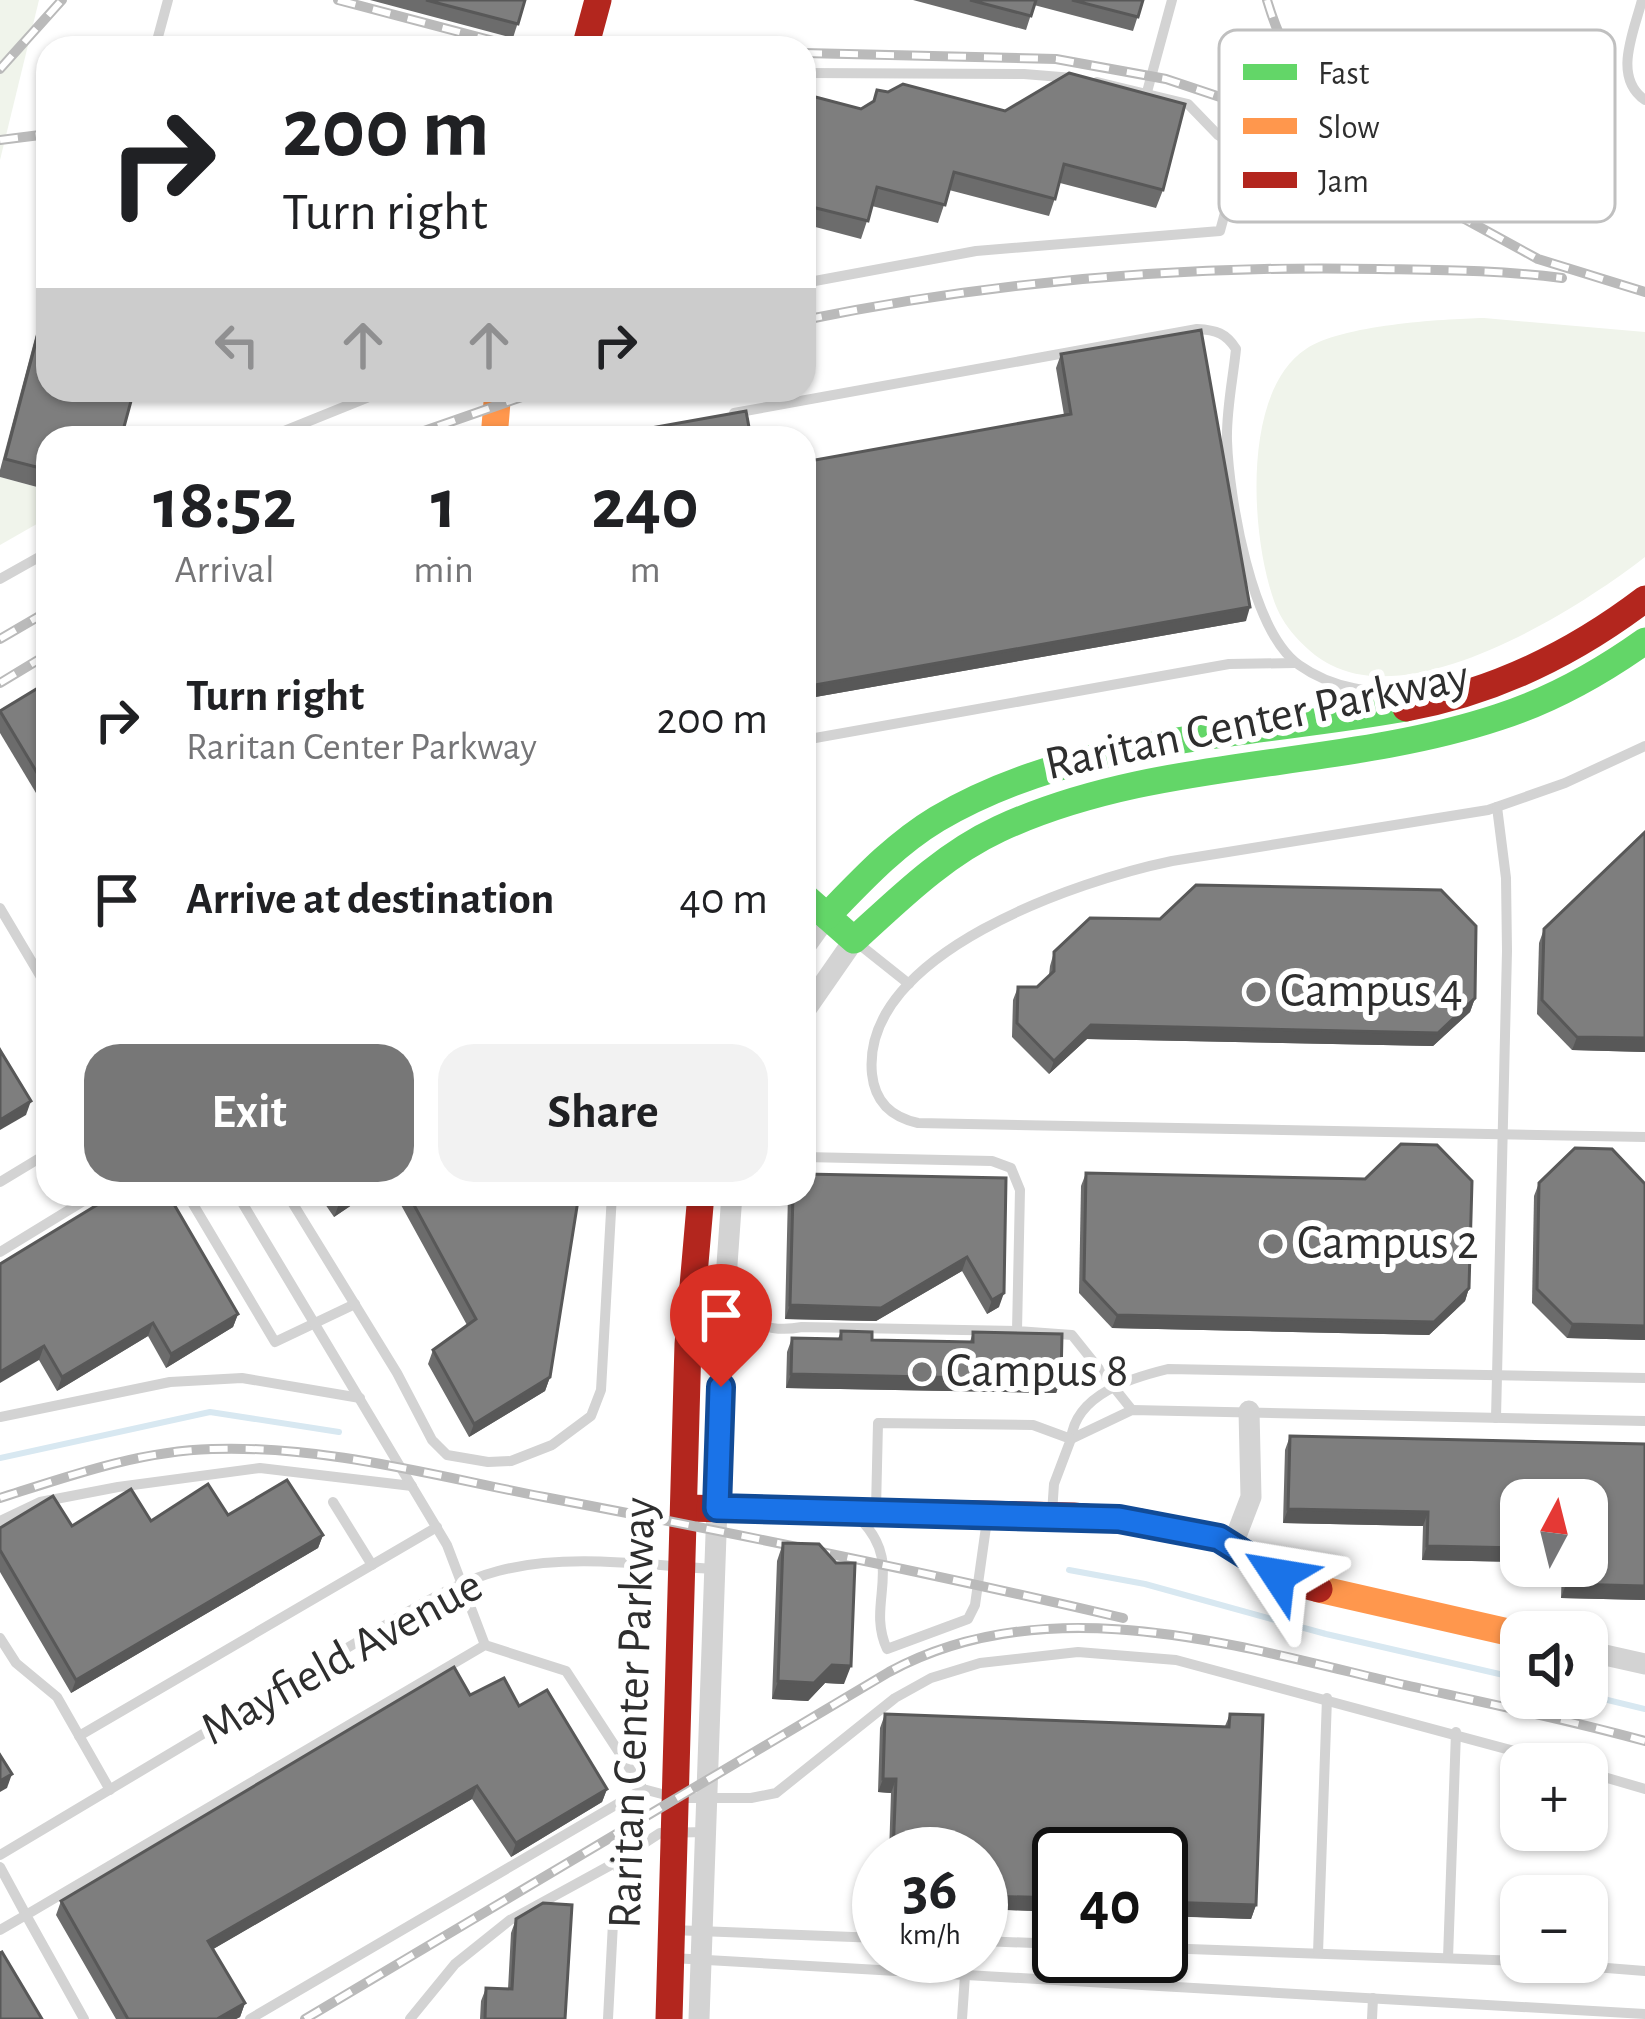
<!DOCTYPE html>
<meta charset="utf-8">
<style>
body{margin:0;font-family:"Alegreya Sans",sans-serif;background:#f2f2f2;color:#202124;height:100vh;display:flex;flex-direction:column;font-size:45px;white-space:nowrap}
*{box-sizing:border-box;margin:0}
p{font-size:39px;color:#757577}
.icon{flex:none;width:66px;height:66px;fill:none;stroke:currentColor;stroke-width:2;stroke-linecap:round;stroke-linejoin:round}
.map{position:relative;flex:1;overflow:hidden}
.details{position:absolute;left:36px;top:426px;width:780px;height:780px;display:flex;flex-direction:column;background:#fff;border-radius:36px;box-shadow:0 3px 9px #0004}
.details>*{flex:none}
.guide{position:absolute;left:36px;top:36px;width:780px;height:366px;border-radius:36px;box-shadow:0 3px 9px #0004;background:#fff;color:#202124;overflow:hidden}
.needle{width:78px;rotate:7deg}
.tools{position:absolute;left:1500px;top:1479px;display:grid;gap:24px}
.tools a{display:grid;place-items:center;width:108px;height:108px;border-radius:24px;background:#fff;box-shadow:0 3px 9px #0004;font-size:60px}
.speed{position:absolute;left:852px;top:1827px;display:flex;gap:24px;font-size:60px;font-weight:700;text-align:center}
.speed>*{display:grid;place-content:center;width:156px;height:156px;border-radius:50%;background:#fff;box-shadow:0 3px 9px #0004;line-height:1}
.speed small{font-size:30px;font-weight:400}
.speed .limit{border:6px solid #111;border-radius:18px;background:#fff;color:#111}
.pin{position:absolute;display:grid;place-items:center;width:102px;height:102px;color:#fff;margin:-123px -51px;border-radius:50% 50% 50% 0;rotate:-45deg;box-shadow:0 0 12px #0007}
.pin .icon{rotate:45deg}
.me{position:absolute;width:132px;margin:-66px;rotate:303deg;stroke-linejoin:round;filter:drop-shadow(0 0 9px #0008)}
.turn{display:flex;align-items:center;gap:42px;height:252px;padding:0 48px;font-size:54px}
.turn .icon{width:156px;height:156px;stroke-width:2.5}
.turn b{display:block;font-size:84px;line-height:102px}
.lanes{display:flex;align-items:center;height:114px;padding:0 48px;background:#0003;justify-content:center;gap:60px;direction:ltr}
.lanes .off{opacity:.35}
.eta{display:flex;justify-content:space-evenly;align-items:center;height:204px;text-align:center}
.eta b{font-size:72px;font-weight:600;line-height:84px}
.cta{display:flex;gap:24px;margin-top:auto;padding:24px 48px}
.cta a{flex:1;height:138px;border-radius:36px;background:#777;color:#fff;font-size:48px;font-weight:600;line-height:138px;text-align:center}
.cta a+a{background:#f2f2f2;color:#202124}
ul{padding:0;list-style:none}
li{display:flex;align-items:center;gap:36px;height:180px;padding:0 48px}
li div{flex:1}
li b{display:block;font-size:45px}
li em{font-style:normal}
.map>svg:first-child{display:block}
</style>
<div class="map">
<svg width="1645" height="2019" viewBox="0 0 1645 2019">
<rect width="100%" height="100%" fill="#fff"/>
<g fill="#f0f4eb">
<path d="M 0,0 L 39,0 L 0,160 Z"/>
<path d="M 1484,318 L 1645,332 L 1645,557 C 1577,610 1418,710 1331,665 C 1309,654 1285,629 1276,606 C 1251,543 1240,392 1306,349 C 1341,325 1441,319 1484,318 Z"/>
<path d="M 0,477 L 48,490 L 42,521 L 0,545 Z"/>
</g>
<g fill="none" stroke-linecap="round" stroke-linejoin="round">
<g stroke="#d8e8f1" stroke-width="6">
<path d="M 0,1458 L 210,1412 L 339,1432"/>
<path d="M 1069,1570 L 1145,1584 L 1326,1634 L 1521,1679"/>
<path d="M 1587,1695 L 1645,1709"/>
</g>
<g stroke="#d3d3d3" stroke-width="10">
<path d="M 1642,0 C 1634,32 1612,77 1645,100"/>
<path d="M 155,48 L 168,0"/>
<path d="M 804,73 L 1024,74 L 1073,78"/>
<path d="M 1147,92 L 1172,0"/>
<path d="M 804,283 L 976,251 L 1220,231 L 1242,150 L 1218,135 L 1188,104 L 1097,82"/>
<path d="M 734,413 L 1197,329 C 1216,330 1226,333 1236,349 C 1233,379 1226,411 1227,441 C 1229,497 1251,631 1299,665 C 1334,690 1372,692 1413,694"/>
<path d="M 267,438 L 386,390"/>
<path d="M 0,579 L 48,552"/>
<path d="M 804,740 L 1229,664 L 1295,663"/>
<path d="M 1645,746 L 1565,783 L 1488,810 L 1172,861 C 1080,880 860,953 872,1074 C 875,1102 891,1117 918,1123 L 1645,1137"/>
<path d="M 0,908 L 48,989"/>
<path d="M 855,941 L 909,984"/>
<path d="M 804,1157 L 992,1161 L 1011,1168 L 1020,1190 L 1017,1331 L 1072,1335 L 1132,1410"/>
<path d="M 0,1182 L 48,1153"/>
<path d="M 187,1194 L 275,1342 L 355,1304"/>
<path d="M 237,1194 L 447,1545 L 485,1645"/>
<path d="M 287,1194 L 397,1373 L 432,1440 L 447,1455 L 488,1462 L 511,1461 L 552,1445 L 591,1416 L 601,1390 L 612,1194"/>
<path d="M 0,1252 L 95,1194"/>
<path d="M 730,1295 C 747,1325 770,1333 802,1327 L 1017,1331"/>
<path d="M 1645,1378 L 1168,1369 C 1131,1378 1076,1394 1071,1439 L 1132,1410 L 1645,1421"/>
<path d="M 0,1417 L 170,1382 L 242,1378 L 360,1398"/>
<path d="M 1496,1418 L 1507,951 L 1506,878 L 1497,807"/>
<path d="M 333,1502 L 372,1565"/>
<path d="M 876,1509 L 878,1423 L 1033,1425 L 1071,1439 L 1054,1484 L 1052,1513"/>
<path d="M 858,1517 C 907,1564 865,1602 887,1649 L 968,1619 L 975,1605 L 987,1520"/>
<path d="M 0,1521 L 40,1502 L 118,1487 L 260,1468 L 412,1486"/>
<path d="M 0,1638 L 16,1663 L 57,1697 L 110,1790"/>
<path d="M 79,1736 L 437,1527"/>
<path d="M 1587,1772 L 1645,1789"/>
<path d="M 0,1855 L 404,1614 C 434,1597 464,1580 498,1571 C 566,1553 645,1565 714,1569"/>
<path d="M 0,1867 L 26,1915 L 0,1930"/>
<path d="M 672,1930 L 879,1938"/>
<path d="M 981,1941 L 1059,1944"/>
<path d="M 1161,1948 L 1521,1961"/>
<path d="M 1318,1953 L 1327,1698"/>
<path d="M 672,1958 L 1645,2014"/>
<path d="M 1448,1958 L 1456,1732"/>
<path d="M 1531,1962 L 1645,1971"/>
<path d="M 84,2019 L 26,1915 L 485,1645 L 566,1671 L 643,1789 L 677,1798 L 751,1798 L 776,1793 L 895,1698 L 931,1678 L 980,1663 L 1078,1652 L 1176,1660 L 1562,1764"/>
<path d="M 250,2019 L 643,1789"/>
<path d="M 410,2019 L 455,1964 L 510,1920 L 609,1866 L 660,1833 L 705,1832"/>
<path d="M 608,2019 L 613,1923 L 627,1894 L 616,1862"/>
<path d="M 962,2019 L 965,1975"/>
<path d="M 1372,2019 L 1373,1998"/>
</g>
<g stroke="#d3d3d3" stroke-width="21">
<path d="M 804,948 L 827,916"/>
<path d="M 804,1012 L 854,940"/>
<path d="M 1233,1544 L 1251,1497 L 1249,1411"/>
<path d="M 1587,1651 L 1645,1664"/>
<path d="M 699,2019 L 724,1307 L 732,1194"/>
</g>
<g stroke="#63d668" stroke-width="27">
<path d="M 804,896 L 854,940 C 899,899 943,855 999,829 C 1157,756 1336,771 1499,717 C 1552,700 1600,673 1645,641"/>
<path d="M 827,916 C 861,881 894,845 937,819 C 1078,736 1249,736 1406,708"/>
</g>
<g stroke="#ff974d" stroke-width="27">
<path d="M 494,438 L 498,390"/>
<path d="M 1319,1589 L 1521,1635"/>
</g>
<g stroke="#b3261e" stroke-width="27">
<path d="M 585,48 L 598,0"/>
<path d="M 1406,708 C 1495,692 1574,653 1645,599"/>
<path d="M 685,1508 L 1073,1516 L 1140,1522 L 1219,1538 L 1295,1583 L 1319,1589"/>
<path d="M 669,2019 L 688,1344 L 701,1194"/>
</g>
<g stroke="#bababa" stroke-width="10">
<g id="rail">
<path d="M 338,0 L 520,48"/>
<path d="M 1267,0 C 1286,64 1319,112 1372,153"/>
<path d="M 804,53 L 1056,59 L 1166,79 L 1232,101 L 1333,147 L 1538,259 L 1645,292"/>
<path d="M 0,69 L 62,0"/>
<path d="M 0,140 L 48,134"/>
<path d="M 804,320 C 994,281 1185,265 1379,269 C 1440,270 1501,270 1562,278"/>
<path d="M 404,438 L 542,390"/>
<path d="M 0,639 L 48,611"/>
<path d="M 0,683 L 48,654"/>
<path d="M 0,1498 C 69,1476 139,1451 212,1449 C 324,1445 435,1476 544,1497 C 738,1534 930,1573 1123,1618"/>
<path d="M 305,2019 L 889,1672 C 1049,1585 1241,1647 1405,1685 C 1485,1703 1566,1719 1645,1741"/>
</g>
</g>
<use href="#rail" stroke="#fff" stroke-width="6" stroke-dasharray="18" stroke-linecap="butt"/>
</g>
<g fill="#6c6c6c">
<path d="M 370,0 L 525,0 L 513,38 Z"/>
<path d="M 913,0 L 1143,0 L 1133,31 L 1034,5 L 1026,30 Z"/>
<path d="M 804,94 L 1163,190 L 1156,208 L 1060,183 L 1049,216 L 949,190 L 938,223 L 872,206 L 861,239 L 804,224 Z"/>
<path d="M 48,289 L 48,490 L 0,477 L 0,470 Z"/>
<path d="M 1061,354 L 1246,621 L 804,699 L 804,462 L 1064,415 L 1056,368 Z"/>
<path d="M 48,682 L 48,813 L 0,733 L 0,711 Z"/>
<path d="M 1645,832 L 1645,1052 L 1572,1050 L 1537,1014 L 1539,943 L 1544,929 Z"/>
<path d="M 1054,952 L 1475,998 L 1470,1012 L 1433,1046 L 1087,1039 L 1049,1074 L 1012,1037 L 1013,1000 L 1018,987 L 1037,987 L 1049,975 L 1050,966 Z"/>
<path d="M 1086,1173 L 1469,1288 L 1465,1301 L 1429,1335 L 1112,1328 L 1079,1293 L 1081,1186 Z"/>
<path d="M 1006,1178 L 999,1307 L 987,1314 L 962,1271 L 876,1321 L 785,1319 L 788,1194 Z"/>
<path d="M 1539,1183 L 1645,1184 L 1645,1340 L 1567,1338 L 1532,1303 L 1534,1196 Z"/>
<path d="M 318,1194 L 368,1194 L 334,1217 Z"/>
<path d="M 395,1194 L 579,1194 L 550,1377 L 545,1391 L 469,1437 L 428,1364 L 433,1350 L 467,1325 Z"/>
<path d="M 0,1264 L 238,1314 L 233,1327 L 166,1368 L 148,1336 L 57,1391 L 39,1360 Z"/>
<path d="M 841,1331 L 872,1340 L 970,1342 L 973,1332 L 1061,1380 L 1056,1393 L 786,1388 L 787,1352 L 792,1338 L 838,1339 Z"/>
<path d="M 1290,1436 L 1645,1444 L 1645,1600 L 1561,1598 L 1562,1566 L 1587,1566 L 1587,1500 L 1521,1500 L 1521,1562 L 1422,1560 L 1423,1526 L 1283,1523 L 1285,1450 Z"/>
<path d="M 228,1515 L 323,1535 L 318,1548 L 71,1693 L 0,1572 L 0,1528 L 72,1526 Z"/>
<path d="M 783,1543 L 844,1684 L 825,1683 L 808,1701 L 772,1699 L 777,1561 Z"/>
<path d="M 470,1695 L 519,1706 L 607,1789 L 602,1802 L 511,1857 L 472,1799 L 213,1949 L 245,2003 L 240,2017 L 236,2019 L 116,2019 L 56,1915 L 61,1901 Z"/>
<path d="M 885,1714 L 1225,1726 L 1230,1714 L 1256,1905 L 1251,1919 L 981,1909 L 981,1854 L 889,1854 L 891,1793 L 878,1792 L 880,1728 Z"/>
<path d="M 516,1919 L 565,2019 L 480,2019 L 481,2001 L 486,1988 L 508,1989 L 511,1933 Z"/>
</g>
<g fill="#585858">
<path d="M 1250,607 L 1246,621 L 804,699 L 804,687 Z"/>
<path d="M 1475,998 L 1470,1012 L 1433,1046 L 1087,1039 L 1049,1074 L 1054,1061 L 1091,1025 Z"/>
<path d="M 1577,1037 L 1645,1038 L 1645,1052 L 1572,1050 Z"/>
<path d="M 31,1101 L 26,1115 L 0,1130 L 0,1120 Z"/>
<path d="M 353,1194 L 368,1194 L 334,1217 L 339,1204 Z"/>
<path d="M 967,1257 L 962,1271 L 876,1321 L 785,1319 L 790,1305 Z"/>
<path d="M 1469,1288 L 1465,1301 L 1429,1335 L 1112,1328 L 1117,1315 Z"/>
<path d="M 1004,1293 L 999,1307 L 987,1314 L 992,1300 Z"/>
<path d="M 238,1314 L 233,1327 L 166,1368 L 171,1354 Z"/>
<path d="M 153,1323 L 148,1336 L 57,1391 L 62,1377 Z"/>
<path d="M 1572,1324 L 1645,1326 L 1645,1340 L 1567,1338 Z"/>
<path d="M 44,1346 L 39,1360 L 0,1383 L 0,1372 Z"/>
<path d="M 791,1374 L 1061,1380 L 1056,1393 L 786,1388 Z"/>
<path d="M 550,1377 L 545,1391 L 469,1437 L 474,1424 Z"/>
<path d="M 1288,1509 L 1428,1512 L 1423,1526 L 1283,1523 Z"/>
<path d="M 323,1535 L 318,1548 L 71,1693 L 76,1680 Z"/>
<path d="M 1427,1546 L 1521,1548 L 1521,1562 L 1422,1560 Z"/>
<path d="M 1566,1584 L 1645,1586 L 1645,1600 L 1561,1598 Z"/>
<path d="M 832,1665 L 851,1666 L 844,1684 L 825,1683 L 808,1701 L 772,1699 L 778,1681 Z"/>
<path d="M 12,1774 L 7,1788 L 0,1792 L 0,1781 Z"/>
<path d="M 883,1779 L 896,1779 L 891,1793 L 878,1792 Z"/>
<path d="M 477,1786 L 472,1799 L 203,1955 L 208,1941 Z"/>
<path d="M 607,1789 L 602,1802 L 511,1857 L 516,1843 Z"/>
<path d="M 983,1896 L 1059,1898 L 1059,1912 L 981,1909 Z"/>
<path d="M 1161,1902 L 1256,1905 L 1251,1919 L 1161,1916 Z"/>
<path d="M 245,2003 L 240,2017 L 236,2019 L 217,2019 Z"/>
</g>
<g fill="#7e7e7e" stroke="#585858" stroke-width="3">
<path d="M 426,0 L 525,0 L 518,24 Z"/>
<path d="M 970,0 L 1036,0 L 1031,16 Z"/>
<path d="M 1072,0 L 1143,0 L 1138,17 Z"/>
<path d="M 1069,73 L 1185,104 L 1163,190 L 1064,164 L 1055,199 L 954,172 L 945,205 L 877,187 L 868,221 L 804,205 L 804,94 L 861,109 L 874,101 L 877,90 L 888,92 L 903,84 L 1005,111 Z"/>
<path d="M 48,296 L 48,390 L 134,390 L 121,438 L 48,438 L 48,470 L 5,459 Z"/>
<path d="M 1201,330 L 1250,607 L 804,687 L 804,462 L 1071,414 L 1061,354 Z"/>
<path d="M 746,411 L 751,438 L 606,438 L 606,436 Z"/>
<path d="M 48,682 L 48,791 L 0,711 Z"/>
<path d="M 1645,832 L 1645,1038 L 1577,1037 L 1542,1000 L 1544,929 Z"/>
<path d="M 1196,885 L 1441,890 L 1476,926 L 1475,998 L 1438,1033 L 1091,1025 L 1054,1061 L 1017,1023 L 1018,987 L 1037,987 L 1054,971 L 1054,952 L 1090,918 L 1160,919 Z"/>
<path d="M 0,1050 L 31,1101 L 0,1120 Z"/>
<path d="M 1401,1144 L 1437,1145 L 1472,1181 L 1469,1288 L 1434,1322 L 1117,1315 L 1084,1280 L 1086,1173 L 1365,1179 Z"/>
<path d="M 1575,1148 L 1612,1149 L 1645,1184 L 1645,1326 L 1572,1324 L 1537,1289 L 1539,1183 Z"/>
<path d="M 804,1174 L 1006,1178 L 1004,1293 L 992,1300 L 967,1257 L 881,1308 L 790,1305 L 793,1194 L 804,1194 Z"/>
<path d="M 115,1194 L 168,1194 L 238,1314 L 171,1354 L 153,1323 L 62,1377 L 44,1346 L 0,1372 L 0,1264 Z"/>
<path d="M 333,1194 L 353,1194 L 339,1204 Z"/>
<path d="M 408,1194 L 579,1194 L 550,1377 L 474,1424 L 433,1350 L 476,1319 Z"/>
<path d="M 841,1331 L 872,1332 L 872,1340 L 973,1342 L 973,1332 L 1062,1334 L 1061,1380 L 791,1374 L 792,1338 L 841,1339 Z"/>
<path d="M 1290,1436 L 1645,1444 L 1645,1586 L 1566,1584 L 1567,1566 L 1587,1566 L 1587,1500 L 1521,1500 L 1521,1548 L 1427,1546 L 1428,1512 L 1288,1509 Z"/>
<path d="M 287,1480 L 323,1535 L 76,1680 L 0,1550 L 0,1528 L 53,1496 L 72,1526 L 131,1489 L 151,1521 L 208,1484 L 228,1515 Z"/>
<path d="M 783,1543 L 819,1544 L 836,1563 L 855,1563 L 851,1666 L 832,1665 L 814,1683 L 778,1681 Z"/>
<path d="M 454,1667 L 470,1695 L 504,1678 L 519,1706 L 547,1690 L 607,1789 L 516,1843 L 477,1786 L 208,1941 L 245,2003 L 217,2019 L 128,2019 L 61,1901 Z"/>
<path d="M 885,1714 L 1229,1727 L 1230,1714 L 1263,1715 L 1256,1905 L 1161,1902 L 1161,1854 L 1059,1854 L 1059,1898 L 983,1896 L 981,1854 L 893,1854 L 896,1779 L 883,1779 Z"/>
<path d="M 0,1755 L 12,1774 L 0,1781 Z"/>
<path d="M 543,1903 L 572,1905 L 565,2019 L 485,2019 L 486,1988 L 512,1989 L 516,1919 Z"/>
<path d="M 2,1952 L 42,2019 L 0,2019 L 0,1953 Z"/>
</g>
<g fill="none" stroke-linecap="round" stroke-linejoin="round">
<g stroke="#114b97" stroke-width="30">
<path id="route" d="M 721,1387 L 717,1508 L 1119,1519 L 1219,1538 L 1278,1575"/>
</g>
<use href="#route" stroke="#1a73e8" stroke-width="21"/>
</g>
<g fill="#777" stroke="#fff" stroke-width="4.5">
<circle cx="1256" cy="992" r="12"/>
<circle cx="1273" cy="1244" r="12"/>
<circle cx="922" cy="1372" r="12"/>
</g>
<g text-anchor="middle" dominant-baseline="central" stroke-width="12" stroke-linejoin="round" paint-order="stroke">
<g font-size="48" fill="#2e2e2e" stroke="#fff">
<text transform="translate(1257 721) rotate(-12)">Raritan Center Parkway</text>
<text transform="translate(342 1658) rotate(-29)">Mayfield Avenue</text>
<text transform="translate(633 1713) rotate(-88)">Raritan Center Parkway</text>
</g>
<g font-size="48" fill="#2e2e2e" stroke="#fff" text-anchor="start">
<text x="1280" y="992">Campus 4</text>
<text x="1297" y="1244">Campus 2</text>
<text x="946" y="1372">Campus 8</text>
</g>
</g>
<rect x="1219" y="30" width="396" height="192" rx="18" fill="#fff" stroke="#c0c0c0" stroke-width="3"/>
<rect x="1243" y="64" width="54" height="16" fill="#63d668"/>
<rect x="1243" y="118" width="54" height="16" fill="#ff974d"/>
<rect x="1243" y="172" width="54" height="16" fill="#b3261e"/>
<g font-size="33" fill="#2e2e2e">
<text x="1318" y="84">Fast</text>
<text x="1318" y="138">Slow</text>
<text x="1318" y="192">Jam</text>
</g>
</svg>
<div class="tools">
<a><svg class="needle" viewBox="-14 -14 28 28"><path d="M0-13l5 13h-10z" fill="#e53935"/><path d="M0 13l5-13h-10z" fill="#757577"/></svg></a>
<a><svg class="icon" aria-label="sound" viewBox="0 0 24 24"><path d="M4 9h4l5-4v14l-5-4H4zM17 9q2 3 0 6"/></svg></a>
<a>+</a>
<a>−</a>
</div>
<div class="speed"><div>36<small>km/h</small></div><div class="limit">40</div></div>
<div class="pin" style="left:721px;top:1387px;background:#d93025"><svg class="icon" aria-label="arrive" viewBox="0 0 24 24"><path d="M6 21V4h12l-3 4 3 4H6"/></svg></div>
<svg class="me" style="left:1278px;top:1575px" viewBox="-20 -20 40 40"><path d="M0-17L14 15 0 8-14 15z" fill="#1a73e8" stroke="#fff" stroke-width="4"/></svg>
<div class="guide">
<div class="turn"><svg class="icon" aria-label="right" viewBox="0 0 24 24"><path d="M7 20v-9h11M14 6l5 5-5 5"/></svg><div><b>200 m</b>Turn right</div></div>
<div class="lanes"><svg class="icon off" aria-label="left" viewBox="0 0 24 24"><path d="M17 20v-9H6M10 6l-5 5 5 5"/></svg><svg class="icon off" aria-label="ahead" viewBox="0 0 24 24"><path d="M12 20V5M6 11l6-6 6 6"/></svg><svg class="icon off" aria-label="ahead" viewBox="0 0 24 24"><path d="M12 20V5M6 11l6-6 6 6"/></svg><svg class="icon" aria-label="right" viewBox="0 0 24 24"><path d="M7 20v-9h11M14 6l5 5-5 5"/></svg></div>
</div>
<section class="details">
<div class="eta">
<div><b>18:52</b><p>Arrival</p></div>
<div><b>1</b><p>min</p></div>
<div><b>240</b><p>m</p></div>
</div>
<ul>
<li><svg class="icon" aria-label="right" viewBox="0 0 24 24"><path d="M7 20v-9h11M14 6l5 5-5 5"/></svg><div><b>Turn right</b><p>Raritan Center Parkway</p></div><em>200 m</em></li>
<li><svg class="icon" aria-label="arrive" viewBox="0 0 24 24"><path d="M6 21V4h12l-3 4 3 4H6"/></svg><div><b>Arrive at destination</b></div><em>40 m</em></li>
</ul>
<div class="cta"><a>Exit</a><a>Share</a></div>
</section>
</div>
